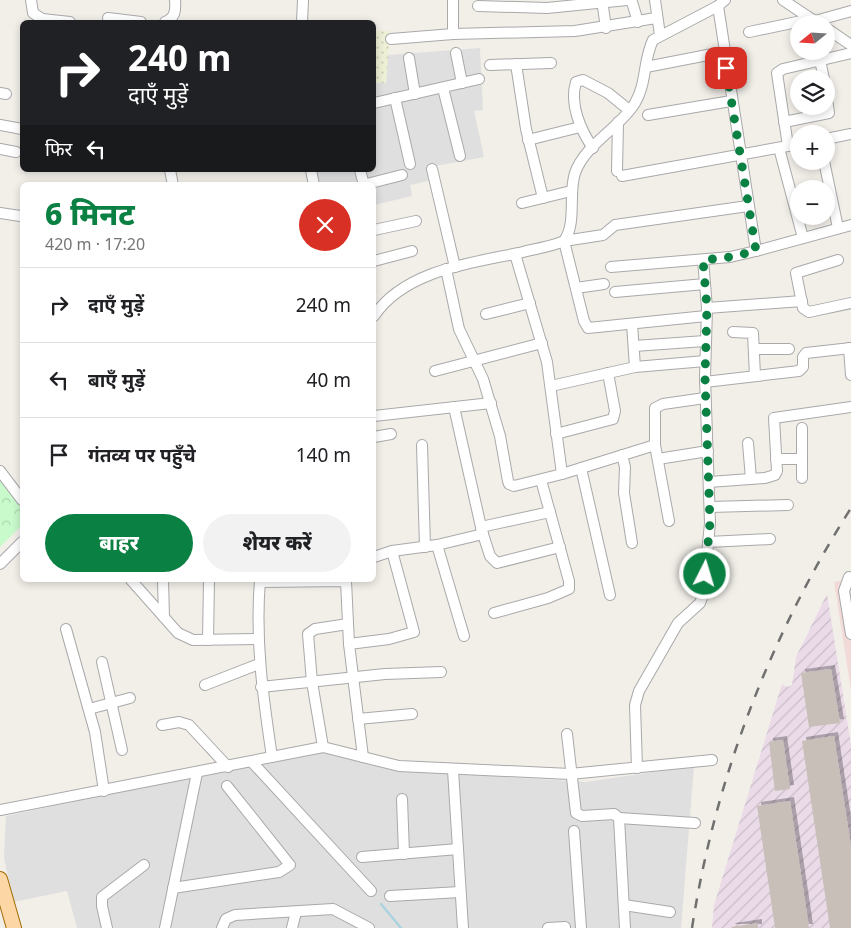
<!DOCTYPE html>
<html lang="hi">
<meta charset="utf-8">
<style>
body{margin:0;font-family:"Noto Sans","Noto Sans Devanagari",sans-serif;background:#f2f2f2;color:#202124;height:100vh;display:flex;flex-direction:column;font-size:19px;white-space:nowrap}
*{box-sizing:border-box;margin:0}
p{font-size:16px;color:#757577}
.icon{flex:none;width:28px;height:28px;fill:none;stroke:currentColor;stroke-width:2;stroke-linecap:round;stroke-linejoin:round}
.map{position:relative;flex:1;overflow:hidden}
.panel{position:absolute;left:20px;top:182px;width:356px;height:400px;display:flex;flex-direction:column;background:#fff;border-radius:8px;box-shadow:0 2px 8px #0003}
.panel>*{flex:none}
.hud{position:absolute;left:20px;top:20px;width:356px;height:152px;border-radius:8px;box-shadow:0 2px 8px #0003;background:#202124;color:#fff;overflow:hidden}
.needle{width:32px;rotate:252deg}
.tools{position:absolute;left:790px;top:15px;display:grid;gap:10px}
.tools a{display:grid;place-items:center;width:45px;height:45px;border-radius:50%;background:#fff;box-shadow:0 2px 8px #0003;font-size:25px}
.pin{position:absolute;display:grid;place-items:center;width:42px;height:42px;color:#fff;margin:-21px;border-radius:10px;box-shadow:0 2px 8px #0006}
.me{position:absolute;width:55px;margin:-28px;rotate:5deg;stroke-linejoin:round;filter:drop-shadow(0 0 4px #0008)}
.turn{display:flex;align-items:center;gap:18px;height:105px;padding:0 25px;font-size:22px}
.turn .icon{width:65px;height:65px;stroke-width:2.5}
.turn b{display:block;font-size:35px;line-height:42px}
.then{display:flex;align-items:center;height:48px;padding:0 25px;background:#0003;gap:10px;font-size:19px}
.round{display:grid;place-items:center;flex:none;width:52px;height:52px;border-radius:26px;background:#f2f2f2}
.summary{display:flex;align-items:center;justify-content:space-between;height:85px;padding:0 25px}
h1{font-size:30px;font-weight:800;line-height:38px;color:#0b8043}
.action{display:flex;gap:10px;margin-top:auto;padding:10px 25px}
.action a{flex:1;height:58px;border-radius:30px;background:#0b8043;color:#fff;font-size:20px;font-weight:800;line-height:58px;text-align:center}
.action a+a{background:#f2f2f2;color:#202124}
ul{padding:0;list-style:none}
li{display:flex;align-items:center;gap:15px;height:75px;padding:0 25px;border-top:1px solid #e0e0e0}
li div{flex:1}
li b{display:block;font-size:19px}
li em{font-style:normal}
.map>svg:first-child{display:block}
</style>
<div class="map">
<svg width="851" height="928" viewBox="0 0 851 928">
<defs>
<pattern id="industrial-furrows" width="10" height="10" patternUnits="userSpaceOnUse" patternTransform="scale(1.25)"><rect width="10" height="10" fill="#ebdbe8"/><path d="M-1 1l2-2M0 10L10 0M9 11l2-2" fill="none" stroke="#c9bcc7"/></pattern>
<pattern id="farmland-dots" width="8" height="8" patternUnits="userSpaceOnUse" patternTransform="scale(1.25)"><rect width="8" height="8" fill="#eef0d5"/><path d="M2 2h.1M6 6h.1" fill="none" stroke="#ccceb7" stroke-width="1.8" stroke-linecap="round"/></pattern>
<pattern id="park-crowns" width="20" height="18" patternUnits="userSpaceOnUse" patternTransform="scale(1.25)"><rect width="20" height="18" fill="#c8facc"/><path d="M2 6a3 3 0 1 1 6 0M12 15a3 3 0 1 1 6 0" fill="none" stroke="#acd6af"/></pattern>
<filter id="shadow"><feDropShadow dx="4" dy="-4" stdDeviation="0" flood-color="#0004"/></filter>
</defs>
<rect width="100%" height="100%" fill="#f2efe9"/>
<g fill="#e0dfdf">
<path d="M 480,48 L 483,110 L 474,111 L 484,157 L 430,167 L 432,180 L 410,185 L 412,196 L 374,205 L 374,185 L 317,185 L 315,170 L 374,170 L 374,83 L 386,83 L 388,55 Z"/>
<path d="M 318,750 L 387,769 L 586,782 L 694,766 L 681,928 L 77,928 L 67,891 L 13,902 L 4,857 L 6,816 Z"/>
</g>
<path fill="#f2dad9" d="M 851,579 L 851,690 L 834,582 Z"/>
<path fill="url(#industrial-furrows)" d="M 827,594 L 851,745 L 851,928 L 712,928 L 714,905 L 782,684 L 787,687 L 792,685 L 796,657 Z"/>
<path fill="url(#farmland-dots)" d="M 374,31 L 390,31 L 386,83 L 374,83 Z"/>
<path fill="url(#park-crowns)" d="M 0,469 L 22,496 L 22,525 L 0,547 Z"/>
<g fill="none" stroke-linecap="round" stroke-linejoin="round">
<path stroke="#aad3df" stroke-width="2.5" d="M 381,904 L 401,928"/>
</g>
<g fill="#c7bfb8" filter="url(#shadow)">
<path d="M 831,669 L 840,723 L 809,727 L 801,673 Z"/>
<path d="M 834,736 L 851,847 L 851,928 L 830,928 L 802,741 Z"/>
<path d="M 783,740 L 790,789 L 775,791 L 769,742 Z"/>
<path d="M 790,801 L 809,928 L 775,928 L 757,806 Z"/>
<path d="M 758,923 L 758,928 L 732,928 L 731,927 Z"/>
</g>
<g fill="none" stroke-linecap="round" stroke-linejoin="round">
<g stroke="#a9a9a9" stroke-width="12">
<g id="minor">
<path d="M 31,0 L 33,13 L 42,19 L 42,22"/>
<path d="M 453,0 L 453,34"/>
<path d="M 602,0 L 606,28"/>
<path d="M 628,0 L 632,2 L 638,22"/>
<path d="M 655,0 L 660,35"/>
<path d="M 783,0 L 819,24"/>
<path d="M 478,6 L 547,8 L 627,0"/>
<path d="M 718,6 L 756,251 L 851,225"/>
<path d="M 108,18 L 141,22"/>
<path d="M 42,19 L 70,22"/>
<path d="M 815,21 L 851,11"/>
<path d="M 165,22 C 175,18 176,11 175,0"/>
<path d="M 302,22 L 303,0"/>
<path d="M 826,28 L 851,45"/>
<path d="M 749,32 L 811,19"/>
<path d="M 391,39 L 453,34 L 575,31 L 656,18"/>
<path d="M 456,53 L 462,83"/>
<path d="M 409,58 L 415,94"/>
<path d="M 820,60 L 824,79"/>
<path d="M 516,64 L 526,129 L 543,198"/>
<path d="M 490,65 L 551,63"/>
<path d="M 646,67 L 723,52"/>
<path d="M 443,88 L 460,156"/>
<path d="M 0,93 L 6,94"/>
<path d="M 395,98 L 410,164"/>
<path d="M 374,103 L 479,79"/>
<path d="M 648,115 L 731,101"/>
<path d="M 784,122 L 829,113 L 826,93"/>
<path d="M 0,125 L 22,129"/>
<path d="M 826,139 L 851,134"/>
<path d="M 528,140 L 580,127"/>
<path d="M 788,146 L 777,73 L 783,69 L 851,53"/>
<path d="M 593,148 C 581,131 569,104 576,82 L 583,80 L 608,93 L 629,110"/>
<path d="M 779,148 L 803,238"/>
<path d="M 0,149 L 16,152"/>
<path d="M 824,161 L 838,228"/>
<path d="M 432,169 L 455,267"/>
<path d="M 170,170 L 173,185"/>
<path d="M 311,170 L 314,185"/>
<path d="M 360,170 L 364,185"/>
<path d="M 617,171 L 618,122"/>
<path d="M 622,176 L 799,144"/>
<path d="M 363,185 L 402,175"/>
<path d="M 522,203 L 571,191"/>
<path d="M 0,213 L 20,216"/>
<path d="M 374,230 L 416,221"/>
<path d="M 838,260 L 796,273 L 803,308 L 809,312 L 851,303"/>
<path d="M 374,261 L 412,251"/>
<path d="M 611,267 L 730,257 L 756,251"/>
<path d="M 446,269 L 459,329 L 483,379 L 500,436 L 508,481 L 509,484 L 514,486 L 562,474 L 547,362 L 515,254"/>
<path d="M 576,288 L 604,284"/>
<path d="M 615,292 L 705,284"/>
<path d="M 707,308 L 802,301"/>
<path d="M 486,314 L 530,303"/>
<path d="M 374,316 C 404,271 470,263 519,253 C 534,249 550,247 564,241 C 577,223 568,194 575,173 C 585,144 620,128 635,103 C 647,83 643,60 653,40 L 718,6 L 725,0"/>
<path d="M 706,316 L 588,328 L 584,321 L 564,241 L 603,235 L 615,225 L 748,206"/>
<path d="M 632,324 L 635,367"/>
<path d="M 733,332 L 753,333 L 755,376"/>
<path d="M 634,346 L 705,341"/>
<path d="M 849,348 L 851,375"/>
<path d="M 754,349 L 789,349"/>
<path d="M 435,371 L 542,343"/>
<path d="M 705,382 L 799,371 L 803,367 L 803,357 L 806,353 L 851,348"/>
<path d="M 551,386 L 635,367 L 705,361"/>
<path d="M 454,407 L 481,527 L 550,512"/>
<path d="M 374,416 L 491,403"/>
<path d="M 802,428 L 802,478"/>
<path d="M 556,434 L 613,419 L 615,411 L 608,373"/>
<path d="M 374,437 L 391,434"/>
<path d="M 748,443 L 751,479"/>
<path d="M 422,445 L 425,547"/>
<path d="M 655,445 L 655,408 L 663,404 L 705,398"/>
<path d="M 622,455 L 625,467 L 624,493 L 632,543"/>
<path d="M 658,459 L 708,451"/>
<path d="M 776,459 L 802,459"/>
<path d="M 581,468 L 610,595"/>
<path d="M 0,471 L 22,500"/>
<path d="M 562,474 L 655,445 L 669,521"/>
<path d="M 709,482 L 765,478 L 775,475 L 777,471 L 774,418 L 851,407"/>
<path d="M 710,507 L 788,505"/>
<path d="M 481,528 L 490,556 L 497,563 L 560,547"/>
<path d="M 708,542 L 770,539"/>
<path d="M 437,545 L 464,636"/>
<path d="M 374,557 L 392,551 L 437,545 L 483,534"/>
<path d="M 0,564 L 22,542"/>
<path d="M 849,577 L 844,591 L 851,634"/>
<path d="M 131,580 L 178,633 L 193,640 L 257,639"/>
<path d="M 163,580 L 164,617"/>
<path d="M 260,580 C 255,640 263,697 272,757"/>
<path d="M 260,582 L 346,581 L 349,644 L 363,757"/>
<path d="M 494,613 L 548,598 L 569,589 L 569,581 L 541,480"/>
<path d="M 66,629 L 95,732 L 104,791"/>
<path d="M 208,640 L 209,580"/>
<path d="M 349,644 L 389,639 L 414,632 L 392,551"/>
<path d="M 102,662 L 122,750"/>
<path d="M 205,685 L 259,664"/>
<path d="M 261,687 L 385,674 L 441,672"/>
<path d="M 89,709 L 130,698"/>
<path d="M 358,719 L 412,714"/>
<path d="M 162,725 L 179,722 L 189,725 L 228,767"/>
<path d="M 567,734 L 576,813 L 582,816 L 614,814 L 619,818 L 625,928"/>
<path d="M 323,747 L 312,682 L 308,634 L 315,629 L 348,624"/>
<path d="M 252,762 L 371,891"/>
<path d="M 637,768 L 635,705 L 639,691 L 678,623 L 700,603 L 703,595 L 710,523 L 705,377 L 707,308 L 703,260"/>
<path d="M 453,770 L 463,928"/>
<path d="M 402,799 L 404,854"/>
<path d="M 0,810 L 323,747 L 399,766 L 570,774 L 712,760"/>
<path d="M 619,818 L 695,823"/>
<path d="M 574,831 L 581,928"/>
<path d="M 362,857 L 458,849"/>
<path d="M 173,888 L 279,872 L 290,865 L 227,786"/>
<path d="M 390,896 L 460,892"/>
<path d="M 624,905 L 670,912"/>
<path d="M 107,928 L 102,906 L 102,897 L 144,865"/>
<path d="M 165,928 L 197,773"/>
<path d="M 222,928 L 226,919 L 235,915 L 333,909 L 369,928"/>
<path d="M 292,928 L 296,912"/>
<path d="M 548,928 L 565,927"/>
</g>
</g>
<g stroke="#a06b00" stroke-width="16">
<path id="major" d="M 0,879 L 14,928"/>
</g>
<use href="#minor" stroke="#fff" stroke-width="10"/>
<use href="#major" stroke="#fcd6a4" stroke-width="14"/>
<path stroke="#707070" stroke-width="2.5" stroke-dasharray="10 10" stroke-linecap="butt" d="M 692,928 C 715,779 770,636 851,508"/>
</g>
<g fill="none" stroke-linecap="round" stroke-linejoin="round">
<path stroke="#0b8043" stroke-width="9" stroke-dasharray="0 16.2" d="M 705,574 L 710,523 L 705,377 L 707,308 L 703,260 L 730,257 L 756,251 L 726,68"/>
</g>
</svg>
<div class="tools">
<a><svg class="needle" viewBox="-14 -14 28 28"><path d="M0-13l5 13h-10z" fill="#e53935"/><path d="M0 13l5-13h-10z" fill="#757577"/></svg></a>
<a><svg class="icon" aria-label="layers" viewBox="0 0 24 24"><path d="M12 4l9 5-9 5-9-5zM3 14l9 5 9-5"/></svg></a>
<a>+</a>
<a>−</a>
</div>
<div class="pin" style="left:726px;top:68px;background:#d93025"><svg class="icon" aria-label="arrive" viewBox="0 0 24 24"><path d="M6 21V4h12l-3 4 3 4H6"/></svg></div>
<svg class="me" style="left:705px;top:574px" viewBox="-20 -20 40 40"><circle r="17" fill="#0b8043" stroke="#fff" stroke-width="3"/><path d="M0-11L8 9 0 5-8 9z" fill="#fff"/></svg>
<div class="hud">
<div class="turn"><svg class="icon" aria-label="right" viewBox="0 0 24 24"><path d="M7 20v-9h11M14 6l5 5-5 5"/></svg><div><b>240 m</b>दाएँ मुड़ें</div></div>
<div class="then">फिर<svg class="icon" aria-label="left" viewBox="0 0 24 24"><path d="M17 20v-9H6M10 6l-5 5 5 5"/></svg></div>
</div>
<section class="panel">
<div class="summary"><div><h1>6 मिनट</h1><p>420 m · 17:20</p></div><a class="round" style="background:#d93025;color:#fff"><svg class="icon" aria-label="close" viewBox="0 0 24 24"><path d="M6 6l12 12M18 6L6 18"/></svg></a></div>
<ul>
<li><svg class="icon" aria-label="right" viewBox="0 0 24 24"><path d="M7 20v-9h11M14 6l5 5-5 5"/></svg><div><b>दाएँ मुड़ें</b></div><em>240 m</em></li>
<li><svg class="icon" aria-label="left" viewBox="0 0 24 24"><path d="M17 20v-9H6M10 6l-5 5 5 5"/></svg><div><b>बाएँ मुड़ें</b></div><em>40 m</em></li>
<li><svg class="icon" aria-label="arrive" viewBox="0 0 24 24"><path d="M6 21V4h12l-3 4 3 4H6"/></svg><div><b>गंतव्य पर पहुँचे</b></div><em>140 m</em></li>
</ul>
<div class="action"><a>बाहर</a><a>शेयर करें</a></div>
</section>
</div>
